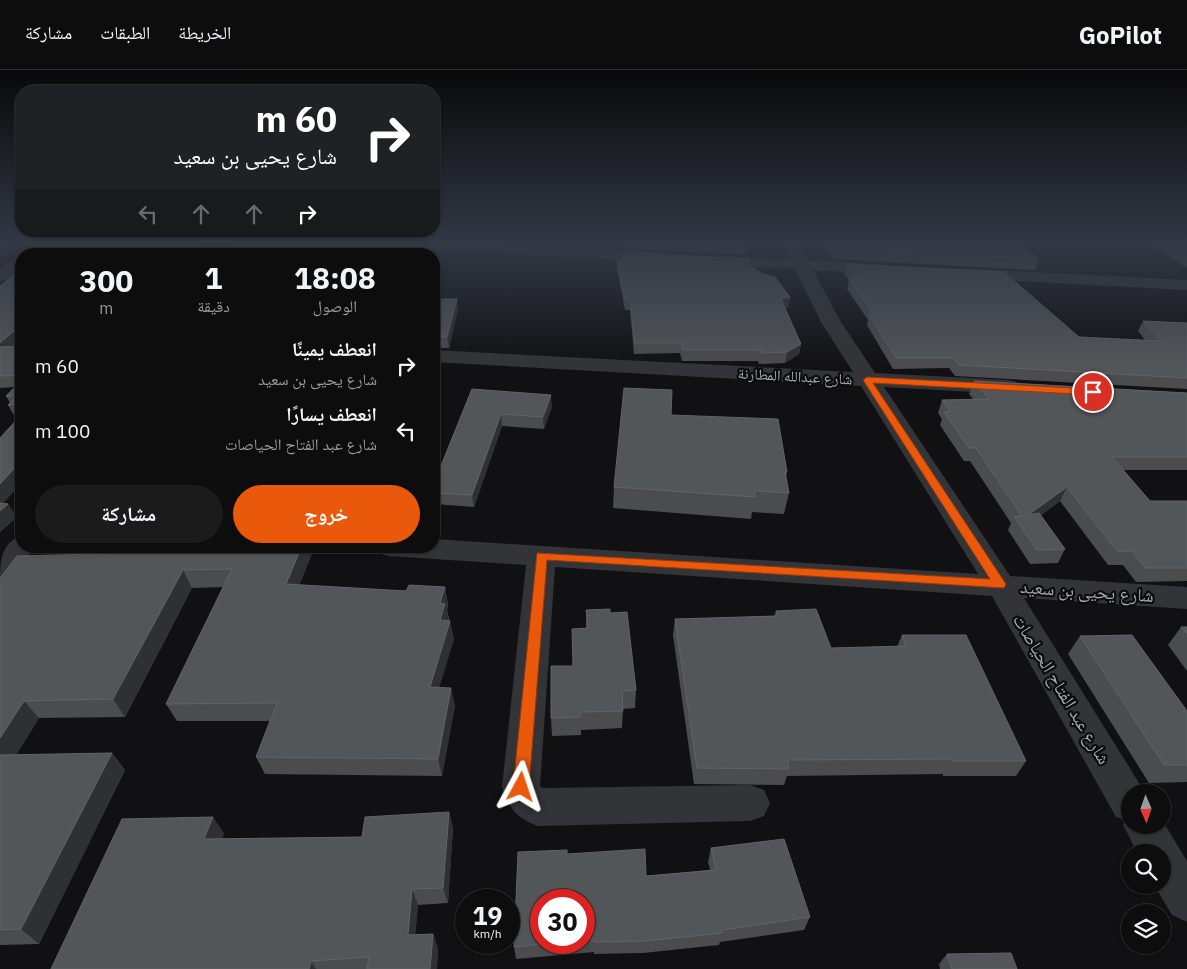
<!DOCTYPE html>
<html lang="ar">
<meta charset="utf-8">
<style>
body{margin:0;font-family:"IBM Plex Sans","Noto Naskh Arabic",sans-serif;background:#1b1b1c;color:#f1f3f6;direction:rtl;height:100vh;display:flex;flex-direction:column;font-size:19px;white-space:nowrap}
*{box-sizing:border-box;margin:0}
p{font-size:16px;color:#9a9c9e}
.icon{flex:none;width:28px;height:28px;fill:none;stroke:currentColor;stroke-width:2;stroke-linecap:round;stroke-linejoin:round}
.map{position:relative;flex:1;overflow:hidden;direction:ltr}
.panel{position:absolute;left:15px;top:178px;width:425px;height:305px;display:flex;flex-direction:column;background:#0d0d0e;border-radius:20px;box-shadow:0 1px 4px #0004,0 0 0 1px #2d2d2e;direction:rtl}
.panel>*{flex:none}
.hud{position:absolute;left:15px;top:15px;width:425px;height:152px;border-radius:20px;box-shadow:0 1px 4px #0004,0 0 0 1px #2d2d2e;direction:rtl;background:#202124;color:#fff;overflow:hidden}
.needle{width:32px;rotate:178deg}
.tools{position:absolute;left:1121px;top:714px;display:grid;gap:10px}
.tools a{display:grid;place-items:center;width:50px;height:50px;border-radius:50%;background:#0d0d0e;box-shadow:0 1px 4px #0004,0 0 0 1px #2d2d2e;font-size:25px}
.speed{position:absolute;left:455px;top:819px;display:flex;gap:10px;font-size:25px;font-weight:700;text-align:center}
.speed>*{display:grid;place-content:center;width:65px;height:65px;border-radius:50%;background:#0d0d0e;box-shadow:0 1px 4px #0004,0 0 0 1px #2d2d2e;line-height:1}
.speed small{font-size:12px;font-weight:400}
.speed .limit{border:8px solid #d22;background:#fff;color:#111}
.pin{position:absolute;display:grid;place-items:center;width:42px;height:42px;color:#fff;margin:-21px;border:2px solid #fff;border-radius:50%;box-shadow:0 1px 5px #0007}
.me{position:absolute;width:55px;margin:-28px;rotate:5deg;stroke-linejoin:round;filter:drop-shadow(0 0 4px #0008)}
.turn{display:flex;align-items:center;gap:18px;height:105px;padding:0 20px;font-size:22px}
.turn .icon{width:65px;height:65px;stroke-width:2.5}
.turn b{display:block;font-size:35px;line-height:42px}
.lanes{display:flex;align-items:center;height:48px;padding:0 20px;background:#0003;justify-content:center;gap:25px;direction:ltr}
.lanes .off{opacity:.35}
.eta{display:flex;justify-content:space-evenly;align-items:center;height:85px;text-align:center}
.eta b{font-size:30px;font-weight:800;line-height:35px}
.primary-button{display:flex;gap:10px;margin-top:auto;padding:10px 20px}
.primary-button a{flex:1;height:58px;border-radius:30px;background:#ea580c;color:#fff;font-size:20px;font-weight:800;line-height:58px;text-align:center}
.primary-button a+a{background:#1b1b1c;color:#f1f3f6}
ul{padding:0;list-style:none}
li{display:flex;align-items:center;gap:15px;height:65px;padding:0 20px}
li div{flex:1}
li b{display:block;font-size:19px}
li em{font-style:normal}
header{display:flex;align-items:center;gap:30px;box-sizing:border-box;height:70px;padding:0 25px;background:#0d0d0e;border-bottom:1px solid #2d2d2e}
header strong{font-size:24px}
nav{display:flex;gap:28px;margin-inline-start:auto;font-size:18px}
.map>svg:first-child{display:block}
</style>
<header>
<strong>GoPilot</strong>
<nav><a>الخريطة</a><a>الطبقات</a><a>مشاركة</a></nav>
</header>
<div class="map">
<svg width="1187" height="899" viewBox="0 0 1187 899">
<rect width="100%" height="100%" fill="#111113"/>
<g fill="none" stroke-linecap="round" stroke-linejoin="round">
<g fill="#333437" fill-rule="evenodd">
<path d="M 38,173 L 56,173 L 43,184 L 24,184 Z"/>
<path d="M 238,173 L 254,173 L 246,184 L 230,184 Z"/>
<path d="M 398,173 L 487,173 L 659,182 L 665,183 L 667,187 L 665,191 L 659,192 L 406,178 Z"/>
<path d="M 782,173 L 798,173 L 807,190 L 890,195 L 893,199 L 890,203 L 884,204 L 813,200 L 841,252 L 875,303 L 1009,310 L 1017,312 L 1020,317 L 1017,322 L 1009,324 L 884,317 L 1010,506 L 1187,517 L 1187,539 L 1024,528 L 1144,721 L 1130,722 L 1130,755 L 1162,755 L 1162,750 L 1187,791 L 1187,852 L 1172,845 L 1154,815 L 1162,815 L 1162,782 L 1137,782 L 1123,755 L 1125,750 L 1116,747 L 992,526 L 555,497 L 540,716 L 543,718 L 750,715 L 764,720 L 770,733 L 764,746 L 750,751 L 537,756 C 514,746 511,740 502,717 L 526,495 L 388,486 L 378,483 L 374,476 L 434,476 L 434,469 L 978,504 L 861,316 L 434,292 L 434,280 L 853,302 L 821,252 L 795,199 L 712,195 L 706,194 L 704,190 L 706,186 L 712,185 L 790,189 Z"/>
<path d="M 21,186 L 21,199 L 6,210 L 0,211 L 0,198 Z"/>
<path d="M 972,199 L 1187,210 L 1187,220 L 966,208 L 963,204 L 966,200 Z"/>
<path d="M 21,466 L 21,476 L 35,476 L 11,510 L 0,514 C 0,493 0,473 21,466 Z"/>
</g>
</g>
<g fill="#4a4c4e" fill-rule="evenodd">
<path d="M 0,173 L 25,173 L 7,185 L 0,185 Z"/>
<path d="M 257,173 L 411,173 L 412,180 L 411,184 L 262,184 L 259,181 Z"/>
<path d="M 621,173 L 748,173 L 748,175 L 746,185 L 621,178 Z"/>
<path d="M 821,173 L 1019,173 L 1039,189 L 1035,200 L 833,189 Z"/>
<path d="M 1147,173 L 1187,173 L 1187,198 Z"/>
<path d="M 622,182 L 749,195 L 790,227 L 788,238 L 785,238 L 801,274 L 799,284 L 785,293 L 759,294 L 758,291 L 682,291 L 680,283 L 634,284 L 630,240 L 625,240 L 617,199 L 617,190 L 622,190 Z"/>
<path d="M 847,194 L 1079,267 L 1146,271 L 1138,261 L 1143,251 L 1187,253 L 1187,319 L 955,306 L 949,298 L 893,299 L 867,255 L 868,250 L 847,219 L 849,210 L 844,204 Z"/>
<path d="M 21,199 L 21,272 L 16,277 L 21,276 L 21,413 L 3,433 L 8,434 L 17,447 L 0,462 L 0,368 L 20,347 L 15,347 L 8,335 L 10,333 L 6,326 L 15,317 L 0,318 L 0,216 Z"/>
<path d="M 434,229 L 458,239 L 449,278 L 434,278 Z"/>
<path d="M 974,311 L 1187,323 L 1187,400 L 1123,400 L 1150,431 L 1187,431 L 1187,511 L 1136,512 L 1123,495 L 1108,495 L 1060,431 L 1041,445 L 1065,479 L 1058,493 L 1030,494 L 1008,460 L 1011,453 L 970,391 L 964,391 L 940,355 L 942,349 L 938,343 L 942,330 L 974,330 L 969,324 Z"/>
<path d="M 472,319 L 552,336 L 544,359 L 502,356 L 474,437 L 434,434 L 434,413 Z"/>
<path d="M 671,345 L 787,402 L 786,407 L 789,423 L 784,444 L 752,442 L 751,449 L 613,438 L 614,417 Z"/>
<path d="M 198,476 L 315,476 L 299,515 L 406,521 L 445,517 L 448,535 L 447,540 L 454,569 L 439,617 L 455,635 L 442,706 L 265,704 L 256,687 L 270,651 L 177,651 L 166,634 L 223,517 L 192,518 L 125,647 L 39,648 L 16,685 L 112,683 L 125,700 L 39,874 L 0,875 L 0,508 L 131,483 Z"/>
<path d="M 586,540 L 610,543 L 636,620 L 635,638 L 623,639 L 622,658 L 581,660 L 581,665 L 552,666 L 551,648 L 573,596 L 586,558 Z"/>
<path d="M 776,541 L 831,578 L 897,577 L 902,565 L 1026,691 L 1016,706 L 943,706 L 943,704 L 787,706 L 784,715 L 694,714 L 673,565 L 675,549 L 774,546 Z"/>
<path d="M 1181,557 L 1187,557 L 1187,601 L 1168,575 Z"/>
<path d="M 1080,566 L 1187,641 L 1187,712 L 1149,713 L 1068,584 Z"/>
<path d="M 449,742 L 453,758 L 448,833 L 418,835 L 415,865 L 433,864 L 438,879 L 437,899 L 51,899 L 224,763 L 222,769 L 362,767 Z"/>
<path d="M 711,778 L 810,847 L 804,860 L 720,872 L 719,875 L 643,883 L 594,884 L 594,882 L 516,889 L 514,877 L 567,784 L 646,806 L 710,800 L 708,792 ZM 584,830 L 584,872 L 541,872 Z"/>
<path d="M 947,884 L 1017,899 L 940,899 L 939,894 Z"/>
</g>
<g fill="#2f3032">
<path d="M 8,173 L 25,173 L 7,185 L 2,176 Z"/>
<path d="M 410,173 L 411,173 L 412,180 L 411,184 L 407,184 Z"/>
<path d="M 201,174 L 204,184 L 186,184 Z"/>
<path d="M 790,227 L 788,238 L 780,239 L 781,229 Z"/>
<path d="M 457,229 L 458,239 L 449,278 L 447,267 Z"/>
<path d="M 21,255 L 21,272 L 2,288 L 0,284 L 0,273 Z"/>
<path d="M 801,274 L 799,284 L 785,293 L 787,282 Z"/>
<path d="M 551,325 L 552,336 L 544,359 L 543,347 Z"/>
<path d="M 501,344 L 502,356 L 474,437 L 472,425 Z"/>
<path d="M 21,391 L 21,413 L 0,437 L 0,414 Z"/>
<path d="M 1067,417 L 1060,431 L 1022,458 L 1028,445 Z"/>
<path d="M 8,434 L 17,447 L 0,462 L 0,441 Z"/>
<path d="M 302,476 L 315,476 L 293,532 L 286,514 Z"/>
<path d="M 183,500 L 192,518 L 125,647 L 113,629 Z"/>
<path d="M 445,517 L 448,535 L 447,540 L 449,552 L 440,550 L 440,533 Z"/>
<path d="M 450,551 L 454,569 L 434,635 L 430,617 Z"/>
<path d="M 451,618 L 455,635 L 442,706 L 438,689 Z"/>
<path d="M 24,631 L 39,648 L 5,703 L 0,698 L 0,668 Z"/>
<path d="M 112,683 L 125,700 L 39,874 L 21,859 Z"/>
<path d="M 449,742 L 453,758 L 448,833 L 443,818 Z"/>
<path d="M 213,747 L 224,763 L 216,786 L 204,769 Z"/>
<path d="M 412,819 L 418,835 L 414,880 L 408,865 Z"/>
<path d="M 433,864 L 438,879 L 437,899 L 430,899 Z"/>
<path d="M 311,891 L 316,899 L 309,899 Z"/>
</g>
<g fill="#535659" stroke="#606367">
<path d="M 0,173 L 8,173 L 0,177 Z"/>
<path d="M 55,173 L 195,173 L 201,174 L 186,184 L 41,184 Z"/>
<path d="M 258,173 L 410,173 L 407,184 L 270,184 Z"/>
<path d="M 694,173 L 748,173 L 748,175 Z"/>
<path d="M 831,173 L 1019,173 L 1039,189 L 835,178 Z"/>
<path d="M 1176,173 L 1187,173 L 1187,179 Z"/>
<path d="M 622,182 L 749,189 L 749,195 L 763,204 L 775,207 L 790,227 L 781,229 L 801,274 L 787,282 L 761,283 L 760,280 L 683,280 L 681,273 L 635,273 L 630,229 L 625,230 L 617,190 L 623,190 Z"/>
<path d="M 847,194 L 1004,202 L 1079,267 L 1162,271 L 1143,251 L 1187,253 L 1187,308 L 959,295 L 953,288 L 896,288 L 869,245 L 874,245 L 849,209 L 858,209 Z"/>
<path d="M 21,199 L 21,255 L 0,273 L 0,216 Z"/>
<path d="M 434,229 L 457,229 L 447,267 L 434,267 Z"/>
<path d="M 21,276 L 21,305 L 0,306 L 0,277 Z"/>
<path d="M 21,311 L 21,334 L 8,335 L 17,326 L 6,326 Z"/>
<path d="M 974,311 L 1187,323 L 1187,387 L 1112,387 L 1150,431 L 1187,431 L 1187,498 L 1145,498 L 1132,481 L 1117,481 L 1067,417 L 1028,445 L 1039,443 L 1065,479 L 1037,480 L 1014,447 L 1022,446 L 976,378 L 969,378 L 944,342 L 950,342 L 942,330 L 989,329 Z"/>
<path d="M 624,318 L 672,320 L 671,345 L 778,349 L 787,402 L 785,402 L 789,423 L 755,421 L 755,427 L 614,417 Z"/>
<path d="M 472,319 L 551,325 L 543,347 L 501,344 L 472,425 L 434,423 L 434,413 Z"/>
<path d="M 21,345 L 21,391 L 0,414 L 0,368 Z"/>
<path d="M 0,433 L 8,434 L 0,441 Z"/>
<path d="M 198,476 L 302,476 L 286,514 L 406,521 L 409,515 L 445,517 L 440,533 L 445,534 L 440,550 L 450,551 L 430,617 L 451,618 L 438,689 L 256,687 L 277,633 L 166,634 L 232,499 L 183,500 L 113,629 L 24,631 L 0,668 L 0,508 L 17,486 L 131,483 L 135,477 Z"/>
<path d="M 610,539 L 610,543 L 627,542 L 636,620 L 622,621 L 623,641 L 580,642 L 580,647 L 551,648 L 551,596 L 573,596 L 572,559 L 588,558 L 586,540 Z"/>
<path d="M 816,539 L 831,578 L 906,576 L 902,565 L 966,565 L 1026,691 L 952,691 L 951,689 L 787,690 L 789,699 L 697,698 L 675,549 L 777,546 L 776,541 Z"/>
<path d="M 1181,557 L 1187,557 L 1187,564 Z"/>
<path d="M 1132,565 L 1187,641 L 1187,695 L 1164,695 L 1080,566 Z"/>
<path d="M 112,683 L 21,859 L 0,860 L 0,685 Z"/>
<path d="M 449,742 L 443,818 L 412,819 L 408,865 L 433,864 L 430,899 L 367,899 L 369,887 L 311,891 L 309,899 L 51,899 L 122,749 L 213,747 L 204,769 L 362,767 L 365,747 Z"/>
<path d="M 784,769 L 810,847 L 722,860 L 722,863 L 645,871 L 594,872 L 594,870 L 584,871 L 584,830 L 541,830 L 541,872 L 563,872 L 514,877 L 518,782 L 567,780 L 567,784 L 645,779 L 646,806 L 716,800 L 711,778 Z"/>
<path d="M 1011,883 L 1017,899 L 952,899 L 947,884 Z"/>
</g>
<linearGradient id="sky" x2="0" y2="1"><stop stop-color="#09090a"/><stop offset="0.58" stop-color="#323844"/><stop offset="1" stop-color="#323844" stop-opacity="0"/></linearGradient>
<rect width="1187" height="298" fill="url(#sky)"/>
<path fill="#ea580c" stroke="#983908" d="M 867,307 L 1093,319 L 1097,322 L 1093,325 L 873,313 L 1004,511 L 1006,514 L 1004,518 L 547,490 L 529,717 L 527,723 L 521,725 L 515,723 L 513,717 L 537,483 L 990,509 L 863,310 Z"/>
<g text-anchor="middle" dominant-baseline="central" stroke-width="4.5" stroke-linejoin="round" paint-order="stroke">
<g font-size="15" fill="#a4aab1" stroke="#0c0c0d">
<text transform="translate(795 306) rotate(3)">شارع عبدالله المطارنة</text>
</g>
<g font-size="18" fill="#a4aab1" stroke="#0c0c0d">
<text transform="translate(1087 521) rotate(4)">شارع يحيى بن سعيد</text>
<text transform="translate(1062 619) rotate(59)">شارع عبد الفتاح الحياصات</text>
</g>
</g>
</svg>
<div class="tools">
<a><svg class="needle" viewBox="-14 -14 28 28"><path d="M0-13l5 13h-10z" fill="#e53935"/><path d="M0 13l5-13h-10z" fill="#9a9c9e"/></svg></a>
<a><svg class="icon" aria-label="search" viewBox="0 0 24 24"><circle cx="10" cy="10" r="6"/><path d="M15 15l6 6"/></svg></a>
<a><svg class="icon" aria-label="layers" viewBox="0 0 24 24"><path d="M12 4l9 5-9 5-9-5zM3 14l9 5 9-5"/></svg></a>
</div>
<div class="speed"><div>19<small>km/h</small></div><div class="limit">30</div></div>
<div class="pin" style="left:1093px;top:322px;background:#d93025"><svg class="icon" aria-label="arrive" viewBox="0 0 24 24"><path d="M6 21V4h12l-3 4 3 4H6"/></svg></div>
<svg class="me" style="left:521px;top:717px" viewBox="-20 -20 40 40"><path d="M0-17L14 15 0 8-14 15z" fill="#ea580c" stroke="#fff" stroke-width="4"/></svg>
<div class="hud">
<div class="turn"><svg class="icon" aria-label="right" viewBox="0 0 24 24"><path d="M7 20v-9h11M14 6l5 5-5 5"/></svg><div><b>60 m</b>شارع يحيى بن سعيد</div></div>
<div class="lanes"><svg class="icon off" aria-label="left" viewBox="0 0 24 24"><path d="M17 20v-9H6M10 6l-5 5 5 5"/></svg><svg class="icon off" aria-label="ahead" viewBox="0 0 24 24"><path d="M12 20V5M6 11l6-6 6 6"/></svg><svg class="icon off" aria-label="ahead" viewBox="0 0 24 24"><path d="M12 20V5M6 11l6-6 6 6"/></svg><svg class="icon" aria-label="right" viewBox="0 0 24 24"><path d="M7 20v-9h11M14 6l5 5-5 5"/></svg></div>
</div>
<section class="panel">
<div class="eta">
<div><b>18:08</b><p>الوصول</p></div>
<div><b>1</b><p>دقيقة</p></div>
<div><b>300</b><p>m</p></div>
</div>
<ul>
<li><svg class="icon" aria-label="right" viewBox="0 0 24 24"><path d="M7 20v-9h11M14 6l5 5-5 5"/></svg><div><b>انعطف يمينًا</b><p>شارع يحيى بن سعيد</p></div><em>60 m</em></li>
<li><svg class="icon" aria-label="left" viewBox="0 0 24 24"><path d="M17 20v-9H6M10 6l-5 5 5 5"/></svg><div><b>انعطف يسارًا</b><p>شارع عبد الفتاح الحياصات</p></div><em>100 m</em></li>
</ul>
<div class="primary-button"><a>خروج</a><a>مشاركة</a></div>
</section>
</div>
